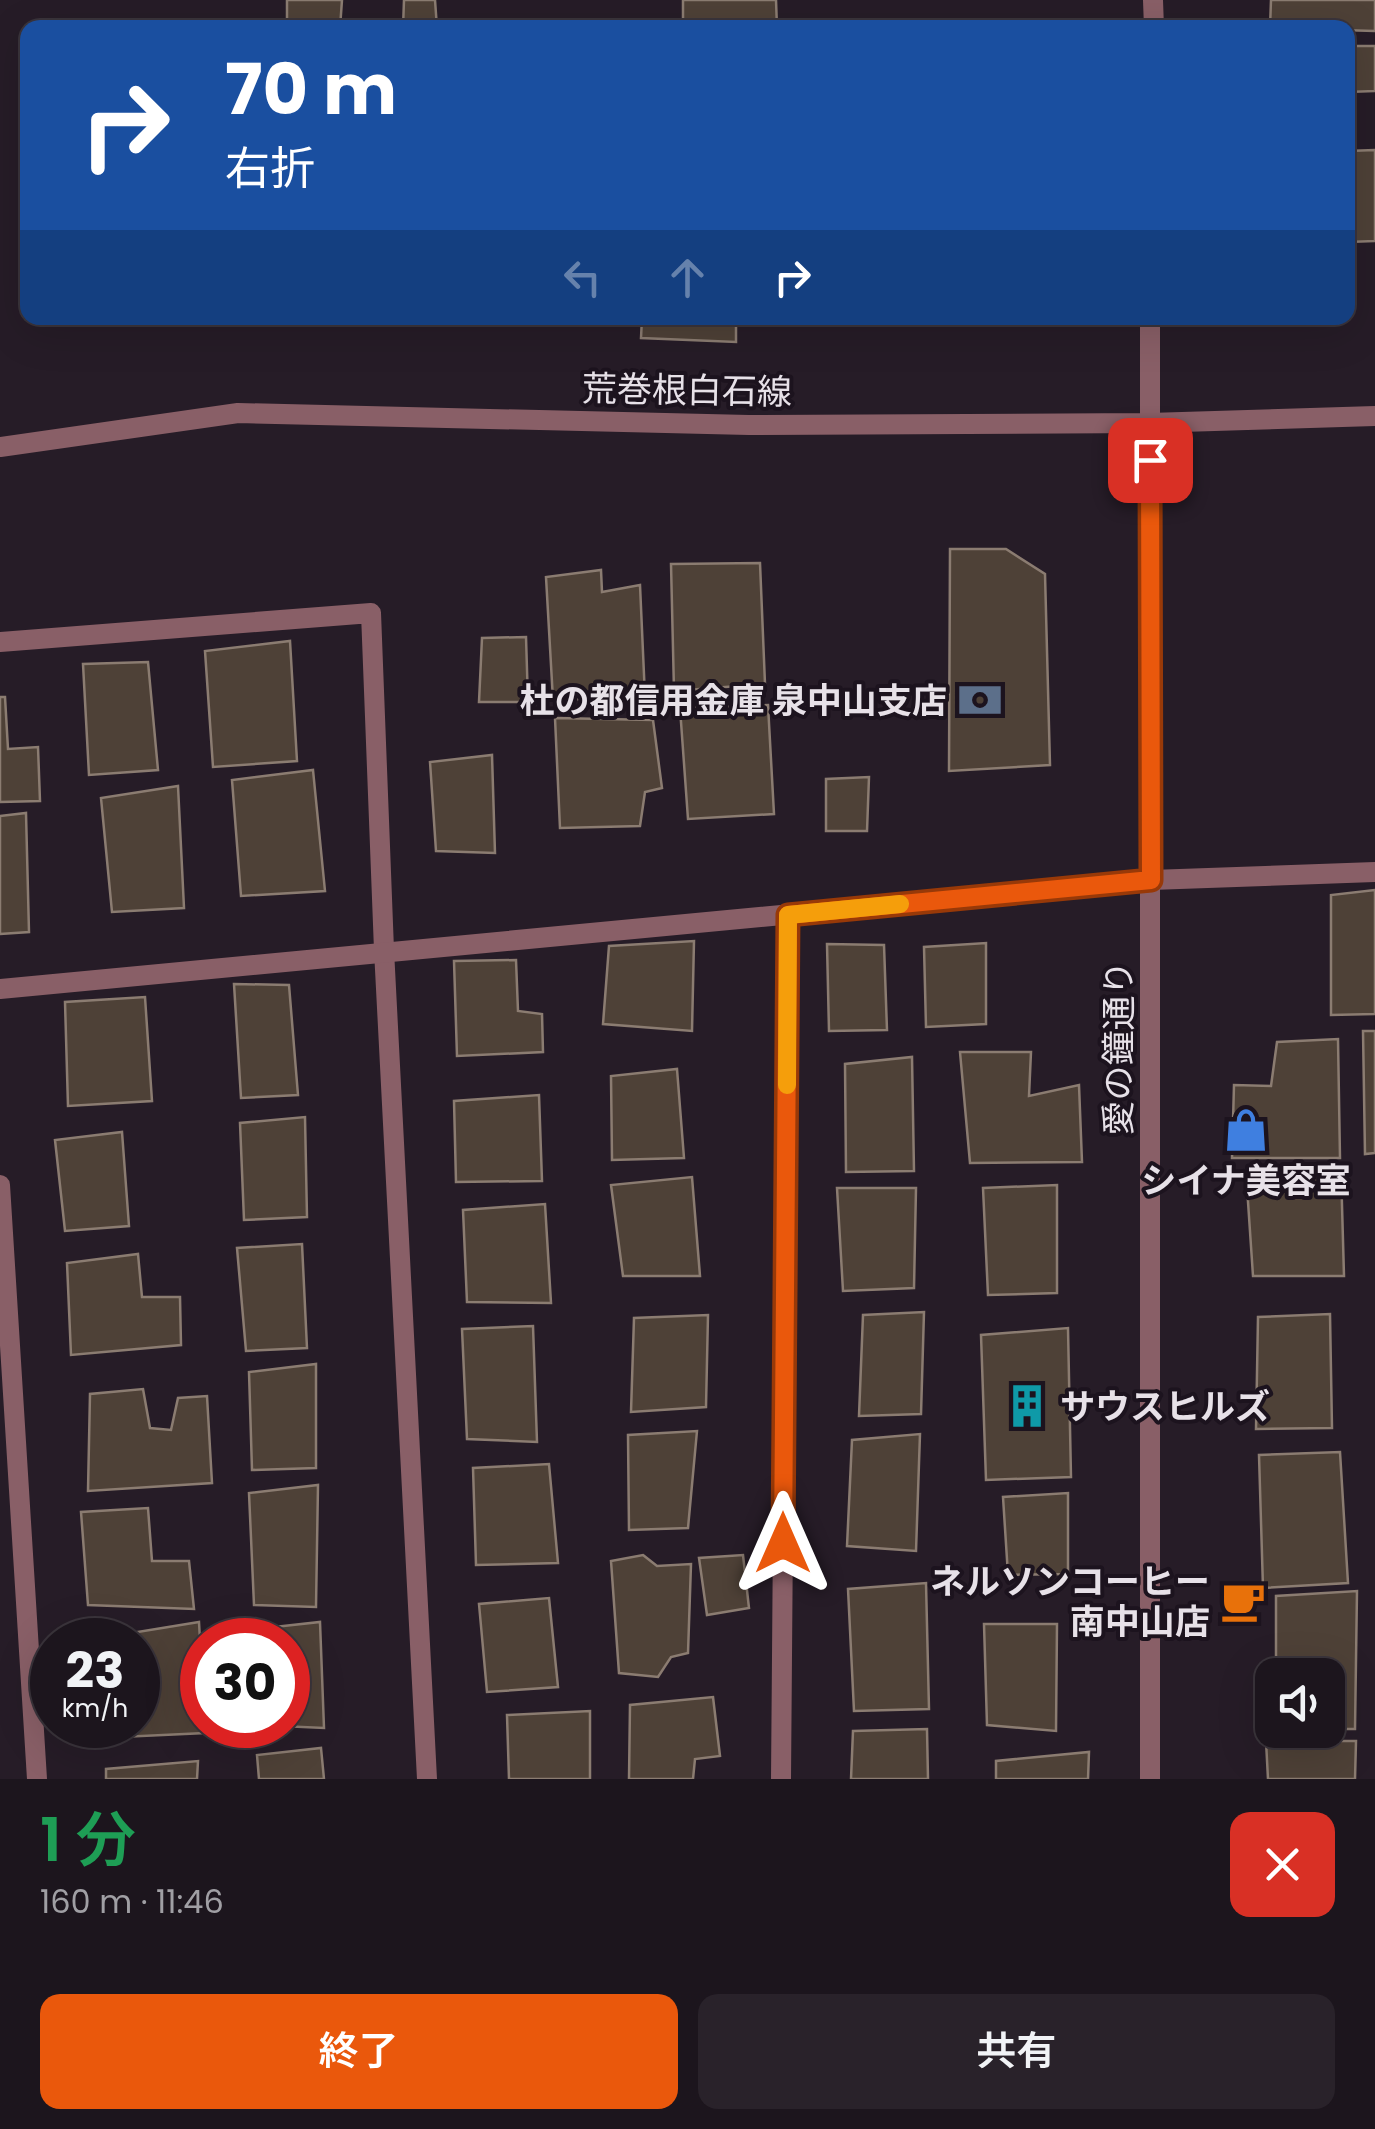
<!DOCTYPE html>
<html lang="ja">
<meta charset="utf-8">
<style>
body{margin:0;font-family:Poppins,"Noto Sans JP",sans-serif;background:#29222a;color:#f1f3f6;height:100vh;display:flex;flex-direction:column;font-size:38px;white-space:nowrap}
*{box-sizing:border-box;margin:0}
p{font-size:32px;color:#a09fa4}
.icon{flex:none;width:55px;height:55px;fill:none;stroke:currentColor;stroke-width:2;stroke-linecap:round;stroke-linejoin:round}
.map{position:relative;height:1779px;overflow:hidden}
.drawer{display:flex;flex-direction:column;background:#1c151d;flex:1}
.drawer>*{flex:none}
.hud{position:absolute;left:20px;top:20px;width:1335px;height:305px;border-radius:20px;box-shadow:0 10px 40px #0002,0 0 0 2px #3a343b;background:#1a4fa0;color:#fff;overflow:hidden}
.fabs{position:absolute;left:1255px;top:1658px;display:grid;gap:20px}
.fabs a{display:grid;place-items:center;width:90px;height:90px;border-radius:20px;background:#1c151d;box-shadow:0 10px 40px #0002,0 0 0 2px #3a343b;font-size:50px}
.speed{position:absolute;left:30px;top:1618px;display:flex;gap:20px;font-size:50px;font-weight:700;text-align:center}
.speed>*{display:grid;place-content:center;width:130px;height:130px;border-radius:50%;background:#1c151d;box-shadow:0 10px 40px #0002,0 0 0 2px #3a343b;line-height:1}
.speed small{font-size:25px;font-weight:400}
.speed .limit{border:15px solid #d22;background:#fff;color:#111}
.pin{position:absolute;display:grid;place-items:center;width:85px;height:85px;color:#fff;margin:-42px;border-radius:20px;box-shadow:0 5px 15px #0006}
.me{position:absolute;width:110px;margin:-55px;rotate:0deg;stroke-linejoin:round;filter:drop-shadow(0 0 8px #0008)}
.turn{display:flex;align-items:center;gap:35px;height:210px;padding:0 40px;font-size:45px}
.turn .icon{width:130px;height:130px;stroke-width:2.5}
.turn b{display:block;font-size:70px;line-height:85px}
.lanes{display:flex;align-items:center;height:95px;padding:0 40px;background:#0003;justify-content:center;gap:50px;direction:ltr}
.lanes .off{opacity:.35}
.round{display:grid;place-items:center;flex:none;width:105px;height:105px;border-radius:20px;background:#29222a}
.head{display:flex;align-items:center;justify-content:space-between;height:170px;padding:0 40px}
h1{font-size:60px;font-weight:600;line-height:75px;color:#1e9e55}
.button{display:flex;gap:20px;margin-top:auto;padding:20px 40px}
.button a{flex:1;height:115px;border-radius:20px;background:#ea580c;color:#fff;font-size:40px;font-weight:600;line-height:115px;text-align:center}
.button a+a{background:#29222a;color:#f1f3f6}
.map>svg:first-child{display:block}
</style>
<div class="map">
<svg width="1375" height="1779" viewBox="0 0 1375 1779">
<rect width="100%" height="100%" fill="#261c27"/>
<g fill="#4e4137" stroke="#8b7c71" stroke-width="2.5">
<path d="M 287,0 L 342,0 L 340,28 L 287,28 Z"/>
<path d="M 404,0 L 435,0 L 437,28 L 403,28 Z"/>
<path d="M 683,0 L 776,0 L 777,28 L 683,25 Z"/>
<path d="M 1271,0 L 1375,0 L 1375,31 L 1270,28 Z"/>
<path d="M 1348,46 L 1375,46 L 1375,91 L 1348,92 Z"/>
<path d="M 1375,150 L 1375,241 L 1348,242 L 1348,151 Z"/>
<path d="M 642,318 L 736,318 L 736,342 L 641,338 Z"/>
<path d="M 950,549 L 1006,549 L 1045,574 L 1050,765 L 949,771 Z"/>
<path d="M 760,563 L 765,684 L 674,691 L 671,564 Z"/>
<path d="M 601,570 L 602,592 L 640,585 L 645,697 L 553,700 L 546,577 Z"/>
<path d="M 526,637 L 528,702 L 479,702 L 482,638 Z"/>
<path d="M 290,641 L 297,761 L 213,767 L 205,651 Z"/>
<path d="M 148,662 L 158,770 L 89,775 L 83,664 Z"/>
<path d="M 0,697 L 5,697 L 8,749 L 38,747 L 40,801 L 0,802 Z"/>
<path d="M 768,705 L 774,814 L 688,819 L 680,708 Z"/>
<path d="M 555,718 L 653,720 L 662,788 L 645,792 L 640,826 L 560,828 Z"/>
<path d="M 492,755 L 495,853 L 436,851 L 430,762 Z"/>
<path d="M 313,770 L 325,891 L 241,896 L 232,780 Z"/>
<path d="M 869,777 L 867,831 L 826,831 L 826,779 Z"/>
<path d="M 178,786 L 184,908 L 112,912 L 101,798 Z"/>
<path d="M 26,813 L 29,932 L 0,934 L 0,816 Z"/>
<path d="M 1375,890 L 1375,1014 L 1331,1015 L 1331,895 Z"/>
<path d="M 694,941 L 692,1031 L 603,1024 L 609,946 Z"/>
<path d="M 986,943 L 986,1024 L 926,1027 L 924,947 Z"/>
<path d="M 827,944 L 884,945 L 887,1030 L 829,1031 Z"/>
<path d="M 516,960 L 518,1011 L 542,1014 L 543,1052 L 457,1056 L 454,961 Z"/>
<path d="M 234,984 L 289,985 L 298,1095 L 241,1098 Z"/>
<path d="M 145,997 L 152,1101 L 68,1106 L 65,1002 Z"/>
<path d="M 1363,1031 L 1375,1031 L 1375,1153 L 1365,1154 Z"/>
<path d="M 1338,1039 L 1340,1158 L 1232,1158 L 1234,1085 L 1271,1086 L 1277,1042 Z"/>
<path d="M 960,1052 L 1031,1052 L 1029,1096 L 1079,1085 L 1082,1162 L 970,1163 Z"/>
<path d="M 912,1057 L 914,1171 L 846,1172 L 845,1064 Z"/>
<path d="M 677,1069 L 684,1158 L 612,1160 L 611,1076 Z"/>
<path d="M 539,1095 L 542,1181 L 456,1182 L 454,1101 Z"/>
<path d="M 305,1117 L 307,1217 L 244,1220 L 240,1123 Z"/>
<path d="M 122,1132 L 129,1226 L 65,1231 L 55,1140 Z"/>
<path d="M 1341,1170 L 1344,1276 L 1253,1276 L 1246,1172 Z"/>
<path d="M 692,1177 L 700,1276 L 623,1276 L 611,1185 Z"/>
<path d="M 1057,1185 L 1057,1293 L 988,1295 L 983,1188 Z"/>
<path d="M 837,1188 L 916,1188 L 914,1288 L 843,1291 Z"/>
<path d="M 545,1204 L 551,1303 L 467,1302 L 463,1210 Z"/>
<path d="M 302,1244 L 307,1348 L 246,1351 L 237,1248 Z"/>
<path d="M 138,1254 L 142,1297 L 180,1297 L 181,1345 L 71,1355 L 67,1263 Z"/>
<path d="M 924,1312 L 921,1414 L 859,1416 L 863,1315 Z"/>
<path d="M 1330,1314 L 1332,1428 L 1256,1429 L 1258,1317 Z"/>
<path d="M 708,1315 L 706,1407 L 631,1412 L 634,1318 Z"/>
<path d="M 533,1326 L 537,1442 L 467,1439 L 462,1329 Z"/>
<path d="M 1068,1328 L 1071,1477 L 986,1480 L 981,1335 Z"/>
<path d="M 316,1364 L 316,1468 L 252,1470 L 249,1372 Z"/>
<path d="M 143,1389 L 150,1428 L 171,1430 L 178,1398 L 207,1396 L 212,1483 L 88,1491 L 90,1394 Z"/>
<path d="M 697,1431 L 688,1528 L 629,1530 L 628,1435 Z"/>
<path d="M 920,1434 L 916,1551 L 847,1546 L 852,1440 Z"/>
<path d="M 1340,1452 L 1348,1583 L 1263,1588 L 1259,1455 Z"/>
<path d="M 549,1464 L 558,1563 L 476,1565 L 473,1468 Z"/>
<path d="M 318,1485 L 316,1607 L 254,1605 L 249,1493 Z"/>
<path d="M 1068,1493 L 1068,1574 L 1008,1575 L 1003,1497 Z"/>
<path d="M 148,1508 L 152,1561 L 189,1561 L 194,1609 L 88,1605 L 81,1512 Z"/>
<path d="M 643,1555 L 657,1566 L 691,1564 L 688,1653 L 671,1657 L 658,1677 L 619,1673 L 611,1561 Z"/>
<path d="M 743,1555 L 749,1608 L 707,1615 L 699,1558 Z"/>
<path d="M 926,1583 L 929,1709 L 854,1711 L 848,1589 Z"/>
<path d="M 1357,1591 L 1355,1729 L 1328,1729 L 1328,1675 L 1276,1675 L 1276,1596 Z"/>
<path d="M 549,1598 L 558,1687 L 487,1692 L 479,1604 Z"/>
<path d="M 199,1622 L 205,1733 L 121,1737 L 120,1725 L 138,1725 L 138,1640 L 119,1640 L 119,1635 Z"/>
<path d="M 320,1622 L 324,1728 L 258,1725 L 288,1725 L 288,1640 L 248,1640 L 247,1630 Z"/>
<path d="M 984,1624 L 1057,1624 L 1056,1731 L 987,1725 Z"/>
<path d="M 713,1697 L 720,1756 L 695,1759 L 693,1779 L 629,1779 L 630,1705 Z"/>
<path d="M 590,1711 L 590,1779 L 509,1779 L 507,1715 Z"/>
<path d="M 927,1729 L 928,1779 L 851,1779 L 853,1731 Z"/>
<path d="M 1266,1741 L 1356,1741 L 1355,1779 L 1268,1779 Z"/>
<path d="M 321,1748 L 324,1779 L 259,1779 L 257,1755 Z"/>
<path d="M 1089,1752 L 1088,1779 L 996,1779 L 996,1761 Z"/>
<path d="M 198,1761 L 197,1779 L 106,1779 L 106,1769 Z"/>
</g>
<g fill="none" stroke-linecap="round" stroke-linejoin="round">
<g stroke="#895f67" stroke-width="20">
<path d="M 0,642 L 371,613 L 384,950 L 427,1779"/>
<path d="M 0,989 L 1151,880 L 1375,872"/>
<path d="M 0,1185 L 37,1779"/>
<path d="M 781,1779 L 788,915"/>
</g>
<g stroke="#895f67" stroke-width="20">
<path d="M 1153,0 L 1154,28"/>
<path d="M 0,447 L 238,413 L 749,425 L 1149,423 L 1375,416"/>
<path d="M 1150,1779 L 1150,318"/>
</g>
</g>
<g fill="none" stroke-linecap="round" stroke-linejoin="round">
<g stroke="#983908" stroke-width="25">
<path id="route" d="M 783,1543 L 788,915 L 1151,880 L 1150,460"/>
</g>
<use href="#route" stroke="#ea580c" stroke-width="18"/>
<path stroke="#f59e0b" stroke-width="18" d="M 787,1085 L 788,915 L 900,904"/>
</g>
<defs>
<g id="bank-bare" transform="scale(3.45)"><path d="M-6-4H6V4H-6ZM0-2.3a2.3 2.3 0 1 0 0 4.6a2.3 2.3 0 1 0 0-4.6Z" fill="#5c6f8a" stroke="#1c131e" stroke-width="2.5" paint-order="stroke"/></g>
<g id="shop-bare" transform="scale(3.45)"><path d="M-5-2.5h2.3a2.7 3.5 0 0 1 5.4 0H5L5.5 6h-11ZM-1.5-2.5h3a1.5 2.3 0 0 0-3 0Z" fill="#3f7fe0" stroke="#1c131e" stroke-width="2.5" paint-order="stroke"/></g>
<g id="building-bare" transform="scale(3.45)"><path d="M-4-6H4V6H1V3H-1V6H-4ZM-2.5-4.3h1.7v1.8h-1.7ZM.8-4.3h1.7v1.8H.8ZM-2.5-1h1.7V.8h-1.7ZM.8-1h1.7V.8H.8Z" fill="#0f9aa8" stroke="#1c131e" stroke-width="2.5" paint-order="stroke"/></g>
<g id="cafe-bare" transform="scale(3.45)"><path d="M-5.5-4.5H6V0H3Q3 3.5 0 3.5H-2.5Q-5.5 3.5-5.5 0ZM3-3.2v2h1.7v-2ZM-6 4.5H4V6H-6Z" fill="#e8710a" stroke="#1c131e" stroke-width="2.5" paint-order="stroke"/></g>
</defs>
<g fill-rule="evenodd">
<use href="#bank-bare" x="980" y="700"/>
<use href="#shop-bare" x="1246" y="1130"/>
<use href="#building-bare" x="1027" y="1406"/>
<use href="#cafe-bare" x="1243" y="1601"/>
</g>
<g text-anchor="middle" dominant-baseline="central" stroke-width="8" stroke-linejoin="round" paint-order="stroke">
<g font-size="35" fill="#e7e1e8" stroke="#1c131e">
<text transform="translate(687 390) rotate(1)">荒巻根白石線</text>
<text transform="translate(1118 1048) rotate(-90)">愛の鐘通り</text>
</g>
<g font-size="35" font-weight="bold" fill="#e7e1e8" stroke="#1c131e" text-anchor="end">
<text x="947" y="700">杜の都信用金庫 泉中山支店</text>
<text x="1246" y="1180" text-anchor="middle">シイナ美容室</text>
<text x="1060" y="1406" text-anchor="start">サウスヒルズ</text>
<text x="1210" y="1581">ネルソンコーヒー<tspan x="1210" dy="40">南中山店</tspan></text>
</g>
</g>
</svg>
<div class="fabs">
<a><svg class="icon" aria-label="sound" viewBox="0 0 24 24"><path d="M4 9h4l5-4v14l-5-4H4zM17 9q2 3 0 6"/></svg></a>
</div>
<div class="speed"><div>23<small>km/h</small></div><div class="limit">30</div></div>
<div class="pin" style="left:1150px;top:460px;background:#d93025"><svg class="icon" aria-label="arrive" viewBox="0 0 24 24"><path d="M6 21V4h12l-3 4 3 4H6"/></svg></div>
<svg class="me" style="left:783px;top:1543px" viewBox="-20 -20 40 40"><path d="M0-17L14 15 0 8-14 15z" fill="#ea580c" stroke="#fff" stroke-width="4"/></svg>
<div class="hud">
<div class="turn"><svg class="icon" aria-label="right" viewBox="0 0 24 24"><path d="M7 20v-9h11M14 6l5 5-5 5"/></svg><div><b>70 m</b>右折</div></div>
<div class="lanes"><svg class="icon off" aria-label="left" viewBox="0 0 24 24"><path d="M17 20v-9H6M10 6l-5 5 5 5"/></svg><svg class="icon off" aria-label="ahead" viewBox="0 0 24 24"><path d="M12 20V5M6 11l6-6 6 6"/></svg><svg class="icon" aria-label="right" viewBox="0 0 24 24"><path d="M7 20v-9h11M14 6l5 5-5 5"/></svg></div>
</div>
</div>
<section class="drawer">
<div class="head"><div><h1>1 分</h1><p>160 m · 11:46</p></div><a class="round" style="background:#d93025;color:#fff"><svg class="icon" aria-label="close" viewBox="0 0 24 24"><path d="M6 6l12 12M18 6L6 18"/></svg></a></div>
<div class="button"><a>終了</a><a>共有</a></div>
</section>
